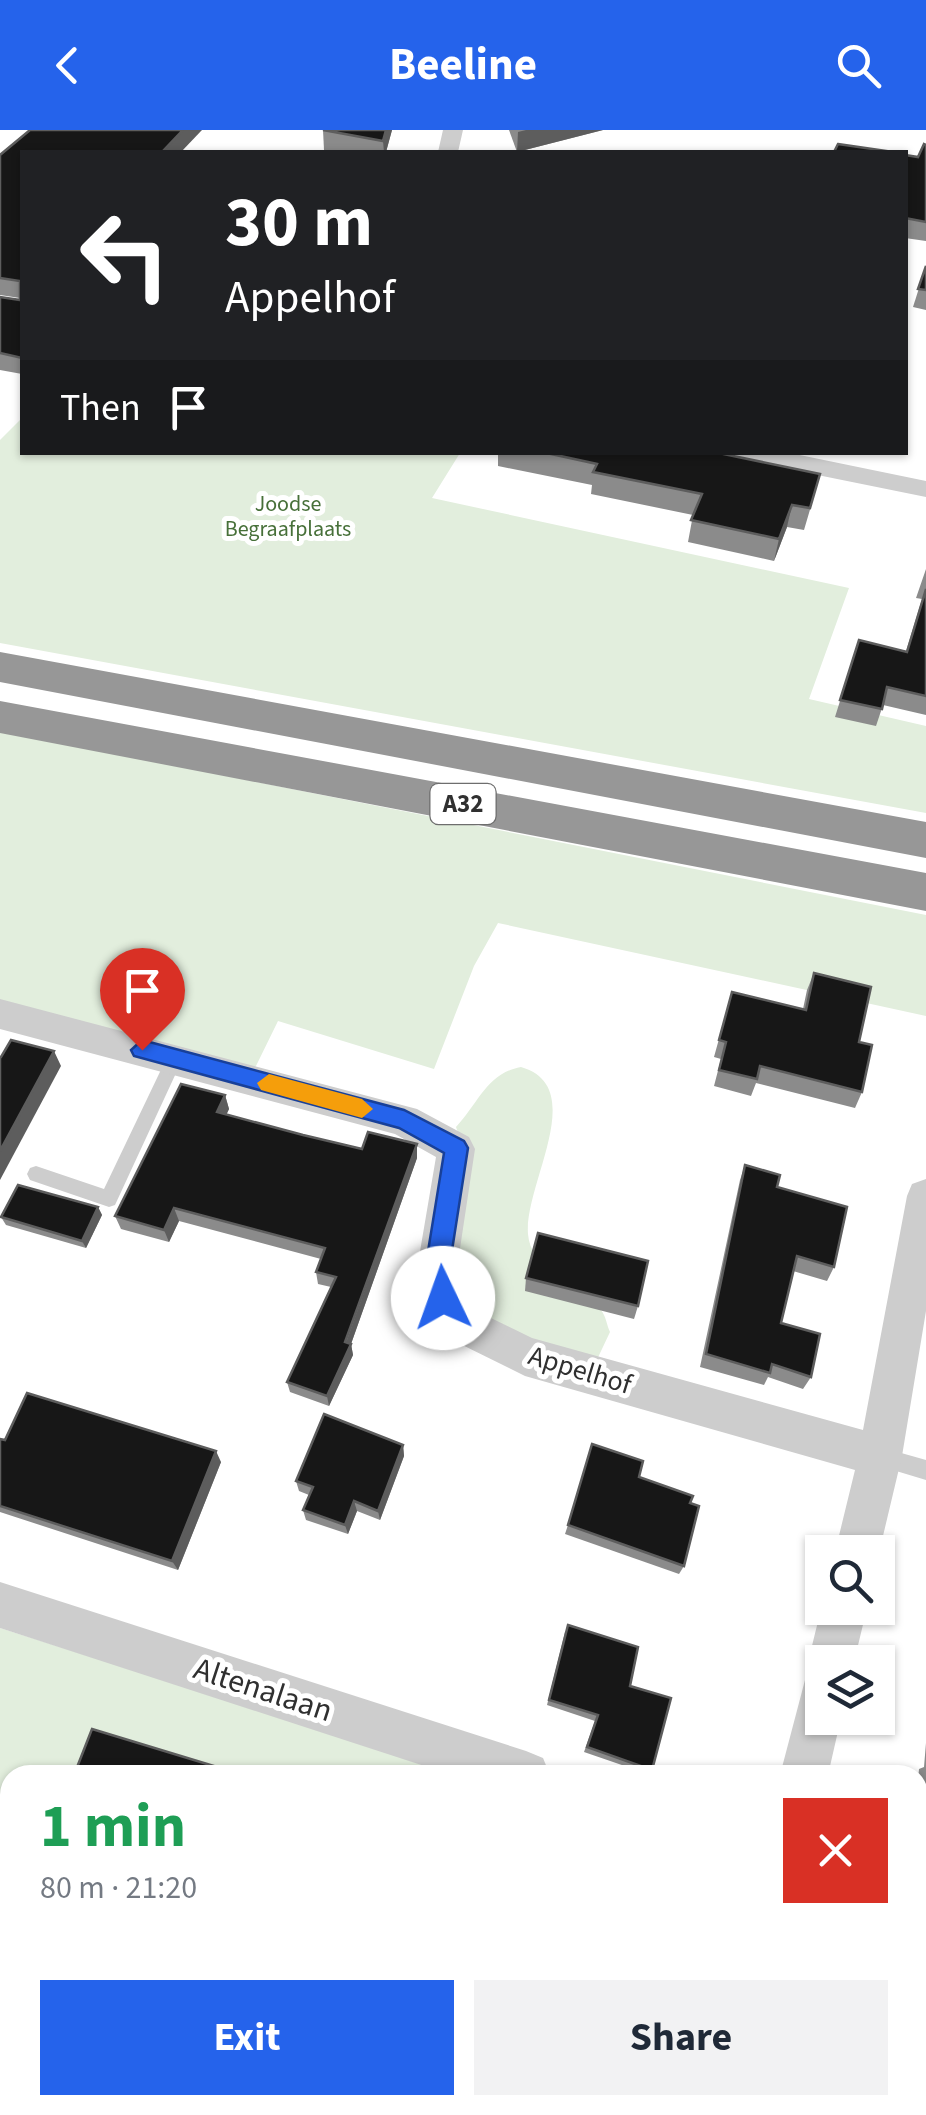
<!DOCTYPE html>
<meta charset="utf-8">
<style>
body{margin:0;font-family:"Source Sans 3",sans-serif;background:#f2f2f3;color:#1f2937;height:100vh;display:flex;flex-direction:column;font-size:38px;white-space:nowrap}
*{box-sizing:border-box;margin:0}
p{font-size:32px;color:#747a83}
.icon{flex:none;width:55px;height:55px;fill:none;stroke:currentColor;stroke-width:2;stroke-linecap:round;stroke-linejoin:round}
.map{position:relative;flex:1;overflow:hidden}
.sheet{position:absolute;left:0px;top:1635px;width:928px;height:350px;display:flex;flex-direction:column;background:#fff;border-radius:30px 30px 0 0;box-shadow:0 2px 8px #0004}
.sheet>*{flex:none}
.top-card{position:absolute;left:20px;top:20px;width:888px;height:305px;border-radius:0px;box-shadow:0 2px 8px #0004;background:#202124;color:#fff;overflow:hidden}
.controls{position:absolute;left:805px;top:1405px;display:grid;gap:20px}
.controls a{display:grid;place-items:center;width:90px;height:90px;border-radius:0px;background:#fff;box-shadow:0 2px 8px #0004;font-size:50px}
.pin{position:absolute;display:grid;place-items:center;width:85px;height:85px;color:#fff;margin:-102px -42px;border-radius:50% 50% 50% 0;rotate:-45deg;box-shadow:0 0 10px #0007}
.pin .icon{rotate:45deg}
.me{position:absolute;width:110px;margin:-55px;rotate:357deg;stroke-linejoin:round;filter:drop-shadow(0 0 8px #0008)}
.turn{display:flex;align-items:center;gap:35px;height:210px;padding:0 40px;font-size:45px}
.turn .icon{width:130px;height:130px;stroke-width:2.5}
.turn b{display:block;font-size:70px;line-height:85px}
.then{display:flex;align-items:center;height:95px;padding:0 40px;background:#0003;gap:20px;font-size:38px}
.round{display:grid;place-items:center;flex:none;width:105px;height:105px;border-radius:0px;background:#f2f2f3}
.head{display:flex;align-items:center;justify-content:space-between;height:170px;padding:0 40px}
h1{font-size:60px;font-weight:700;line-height:75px;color:#1e9e55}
.primary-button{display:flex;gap:20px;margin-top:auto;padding:20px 40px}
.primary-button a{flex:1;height:115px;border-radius:0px;background:#2563eb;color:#fff;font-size:40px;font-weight:700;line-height:115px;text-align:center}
.primary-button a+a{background:#f2f2f3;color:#1f2937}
header{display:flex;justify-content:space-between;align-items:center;height:130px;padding:0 40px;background:#2563eb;color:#fff;font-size:45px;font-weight:700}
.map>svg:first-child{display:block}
</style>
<header><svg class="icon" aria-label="back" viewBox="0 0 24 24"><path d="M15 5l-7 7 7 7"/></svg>Beeline<svg class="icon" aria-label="search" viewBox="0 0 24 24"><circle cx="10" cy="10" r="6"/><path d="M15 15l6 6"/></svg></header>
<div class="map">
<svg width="926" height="1985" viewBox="0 0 926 1985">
<rect width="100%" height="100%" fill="#fff"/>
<g fill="#e2eedd">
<path d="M 22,288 L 22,322 L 460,323 L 432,368 L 849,458 L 809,569 L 926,596 L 926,683 L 0,513 L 0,310 Z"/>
<path d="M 0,601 L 926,785 L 926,886 L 498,793 L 474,836 L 434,939 L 278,891 L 255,938 L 0,872 Z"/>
<path d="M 521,937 C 590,957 524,1054 528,1104 C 531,1143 581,1153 601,1180 C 606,1186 607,1196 610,1202 L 593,1238 L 461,1180 L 453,1146 L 467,1029 L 456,997 C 478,974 487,943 521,937 Z"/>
<path d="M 0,1498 L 464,1645 L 10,1645 L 10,1975 L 692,1975 L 690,1985 L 0,1985 Z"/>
</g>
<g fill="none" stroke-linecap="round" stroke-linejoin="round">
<g fill="#cdcdcd" fill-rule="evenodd">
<path d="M 175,921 L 181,923 L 183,928 L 115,1075 L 109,1077 L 30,1050 L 27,1044 L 30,1038 L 36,1036 L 104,1059 L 169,923 Z"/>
<path d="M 880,1317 L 926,1330 L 926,1350 L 873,1334 L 870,1327 L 873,1320 Z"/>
<path d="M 918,1897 L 926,1899 L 926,1923 L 918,1921 Z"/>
</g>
<g fill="#cdcdcd" fill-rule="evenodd">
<path d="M 443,0 L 463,0 L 458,22 L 438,22 Z"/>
<path d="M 730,322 L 785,322 L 926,351 L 926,367 L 743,330 Z"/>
<path d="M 0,869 L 417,979 L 469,1007 L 475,1019 L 456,1145 L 466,1176 L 532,1208 L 863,1300 L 907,1066 L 912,1054 L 926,1049 L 926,1181 L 902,1326 L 878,1427 L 878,1422 L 835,1422 L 855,1340 L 525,1246 L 436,1202 L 416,1145 L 436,1027 L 395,1004 L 0,899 Z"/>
<path d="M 0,1452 L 526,1621 L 543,1628 L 550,1645 L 452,1645 L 0,1498 Z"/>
<path d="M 822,1475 L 867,1478 L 854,1532 L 822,1532 L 822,1588 L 841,1588 L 828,1645 L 780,1645 L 805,1550 L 814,1547 L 808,1532 Z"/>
<path d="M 700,1975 L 754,1975 L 751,1985 L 697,1985 Z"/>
</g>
<g fill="#979797" fill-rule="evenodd">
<path d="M 0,522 L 926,692 L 926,728 L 0,552 Z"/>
<path d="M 0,571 L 926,743 L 926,781 L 0,603 Z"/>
</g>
</g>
<g fill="#8b8b8b">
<path d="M 323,0 L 392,0 L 386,22 L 338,22 L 324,20 Z"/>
<path d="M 509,0 L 603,0 L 517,22 Z"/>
<path d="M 926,15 L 926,111 L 905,108 L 905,25 L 918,27 Z"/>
<path d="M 22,22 L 22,244 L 0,240 L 0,167 L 20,170 L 20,168 L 0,165 L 0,25 Z"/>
<path d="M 926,136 L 926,180 L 913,177 Z"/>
<path d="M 498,322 L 714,322 L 814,366 L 804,400 L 787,397 L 774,431 L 688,412 L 693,385 L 591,364 L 592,355 L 498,336 Z"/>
<path d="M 926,439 L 926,585 L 883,575 L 876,596 L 835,587 L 859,510 L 906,521 L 922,469 L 916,468 Z"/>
<path d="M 814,843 L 859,912 L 862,962 L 855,978 L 756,953 L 751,966 L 714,956 L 721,929 L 714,927 L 732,862 L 803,879 L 807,860 Z"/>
<path d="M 225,965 L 229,979 L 226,985 L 303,1005 L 362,1019 L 417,1014 L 417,1028 L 351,1214 L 353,1225 L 329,1276 L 290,1262 L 287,1252 L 331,1157 L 318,1154 L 316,1142 L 321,1129 L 179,1091 L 169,1112 L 121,1099 L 115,1086 Z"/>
<path d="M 745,1035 L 777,1057 L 834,1137 L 827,1151 L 793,1141 L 781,1193 L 811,1247 L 803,1259 L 768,1247 L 764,1255 L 700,1237 L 740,1050 Z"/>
<path d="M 98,1077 L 102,1085 L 86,1118 L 6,1095 L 1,1087 Z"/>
<path d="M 526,1148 L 638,1176 L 634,1189 L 525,1161 Z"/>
<path d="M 0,1309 L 5,1310 L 221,1332 L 178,1440 L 0,1382 Z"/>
<path d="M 403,1315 L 404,1326 L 380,1390 L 357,1381 L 348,1404 L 306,1390 L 303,1380 L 309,1365 L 299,1361 L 296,1351 Z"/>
<path d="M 639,1347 L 690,1373 L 684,1436 L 679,1444 L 565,1404 L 568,1395 Z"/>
<path d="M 565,1502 L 630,1556 L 652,1640 L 648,1644 L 584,1622 L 595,1591 L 547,1575 Z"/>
<path d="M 926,1613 L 926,1702 L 918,1698 L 918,1649 L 919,1639 L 924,1637 Z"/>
</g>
<g fill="#5d5d5d">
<path d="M 183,0 L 202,0 L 181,22 L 162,22 Z"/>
<path d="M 386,0 L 392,0 L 386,22 L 384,22 L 383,11 Z"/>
<path d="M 526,0 L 603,0 L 517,22 L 518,2 Z"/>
<path d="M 792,375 L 787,397 L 774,431 L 779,409 Z"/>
<path d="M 54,921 L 61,936 L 0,1050 L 0,1021 Z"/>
<path d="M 225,965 L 229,979 L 221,996 L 217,982 Z"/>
<path d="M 417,1014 L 417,1028 L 351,1214 L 353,1225 L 329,1276 L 327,1266 Z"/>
<path d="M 98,1077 L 102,1085 L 86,1118 L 82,1111 Z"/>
<path d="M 174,1078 L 179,1091 L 169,1112 L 164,1100 Z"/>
<path d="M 403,1315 L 404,1326 L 380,1390 L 378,1381 Z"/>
<path d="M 216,1321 L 221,1332 L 178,1440 L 172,1431 Z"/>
<path d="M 354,1371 L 357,1381 L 348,1404 L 345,1395 Z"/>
</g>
<g fill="#171717" stroke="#5d5d5d" stroke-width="2.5">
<path d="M 30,0 L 183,0 L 162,22 L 22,22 L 22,228 L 0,223 L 0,167 L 20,170 L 20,151 L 0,148 L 0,25 Z"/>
<path d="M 323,0 L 386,0 L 383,11 Z"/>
<path d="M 838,14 L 893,22 L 834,22 Z"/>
<path d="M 924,14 L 926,15 L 926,92 L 905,88 L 905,25 L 918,27 Z"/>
<path d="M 926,136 L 926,160 L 918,159 Z"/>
<path d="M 542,322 L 714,322 L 820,344 L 810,378 L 792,375 L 779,409 L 691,390 L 702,364 L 593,342 L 597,334 Z"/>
<path d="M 926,459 L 926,566 L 887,557 L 882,579 L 840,570 L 859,510 L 907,522 Z"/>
<path d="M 814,843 L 871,857 L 859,912 L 872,915 L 862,962 L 760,936 L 757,949 L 719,940 L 726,912 L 719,910 L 732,862 L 806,880 Z"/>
<path d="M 11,910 L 54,921 L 0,1021 L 0,927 L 1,927 Z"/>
<path d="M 181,954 L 225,965 L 217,982 L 303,1005 L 362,1019 L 368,1002 L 417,1014 L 345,1212 L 351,1214 L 327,1266 L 287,1252 L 336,1147 L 316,1142 L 325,1118 L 174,1078 L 164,1100 L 115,1086 Z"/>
<path d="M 745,1035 L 780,1045 L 777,1057 L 847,1077 L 834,1137 L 797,1126 L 781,1193 L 820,1204 L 811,1247 L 772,1234 L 770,1243 L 706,1224 Z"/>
<path d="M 18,1055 L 98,1077 L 82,1111 L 1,1087 Z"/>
<path d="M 538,1103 L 648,1131 L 638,1176 L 526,1148 Z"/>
<path d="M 27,1263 L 216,1321 L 172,1431 L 0,1376 L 0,1309 L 5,1310 Z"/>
<path d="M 324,1284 L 403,1315 L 378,1381 L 354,1371 L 345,1395 L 303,1380 L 313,1357 L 296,1351 Z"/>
<path d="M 592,1314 L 643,1331 L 639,1347 L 693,1366 L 690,1373 L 699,1376 L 684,1436 L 568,1395 Z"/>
<path d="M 568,1495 L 638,1517 L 630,1556 L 671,1568 L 652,1640 L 587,1617 L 598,1585 L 549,1570 Z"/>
<path d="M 92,1599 L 240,1644 L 240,1645 L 74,1645 Z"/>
<path d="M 926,1664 L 926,1695 L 921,1693 Z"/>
</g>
<path fill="#2563eb" stroke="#184099" stroke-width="2.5" d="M 142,910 L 404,980 L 464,1011 L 468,1018 L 448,1146 L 456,1168 L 452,1176 L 435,1176 L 424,1146 L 444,1023 L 399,998 L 134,926 L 131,920 Z"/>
<path fill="#f59e0b" d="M 269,944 L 362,969 L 373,979 L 362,988 L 261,960 L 257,953 Z"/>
<g text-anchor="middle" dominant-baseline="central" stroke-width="10" stroke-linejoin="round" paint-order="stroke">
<g font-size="22" fill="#477039" stroke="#fff">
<text x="288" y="374">Joodse<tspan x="288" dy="25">Begraafplaats</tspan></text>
</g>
<rect fill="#fff" stroke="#6e6e6e" stroke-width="2.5" x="430.5" y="654" width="65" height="40" rx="8"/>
<g font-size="25" font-weight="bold" fill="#303030">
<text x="463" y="674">A32</text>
</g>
<g font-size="28" fill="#303030" stroke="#fff">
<text transform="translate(580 1240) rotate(17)">Appelhof</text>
</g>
<g font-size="32" fill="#303030" stroke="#fff">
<text transform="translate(263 1560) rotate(18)">Altenalaan</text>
</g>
</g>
</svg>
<div class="controls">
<a><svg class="icon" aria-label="search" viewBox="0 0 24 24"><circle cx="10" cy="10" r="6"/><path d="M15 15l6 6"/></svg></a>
<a><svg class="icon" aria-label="layers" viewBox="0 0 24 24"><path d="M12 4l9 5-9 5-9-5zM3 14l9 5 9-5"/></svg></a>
</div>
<div class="pin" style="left:142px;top:920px;background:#d93025"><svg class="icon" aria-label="arrive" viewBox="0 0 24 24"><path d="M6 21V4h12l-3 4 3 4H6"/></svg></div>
<svg class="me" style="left:443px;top:1168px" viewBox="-20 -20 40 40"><circle r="19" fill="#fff"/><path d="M0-13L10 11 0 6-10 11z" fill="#2563eb"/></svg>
<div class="top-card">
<div class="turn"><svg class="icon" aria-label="left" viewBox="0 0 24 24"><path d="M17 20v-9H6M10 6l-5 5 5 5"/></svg><div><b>30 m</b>Appelhof</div></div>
<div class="then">Then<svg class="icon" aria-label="arrive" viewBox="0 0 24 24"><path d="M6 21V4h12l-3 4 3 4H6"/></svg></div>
</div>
<section class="sheet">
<div class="head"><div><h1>1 min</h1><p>80 m · 21:20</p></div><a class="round" style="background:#d93025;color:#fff"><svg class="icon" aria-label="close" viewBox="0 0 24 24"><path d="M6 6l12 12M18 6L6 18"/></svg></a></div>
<div class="primary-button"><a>Exit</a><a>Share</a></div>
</section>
</div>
